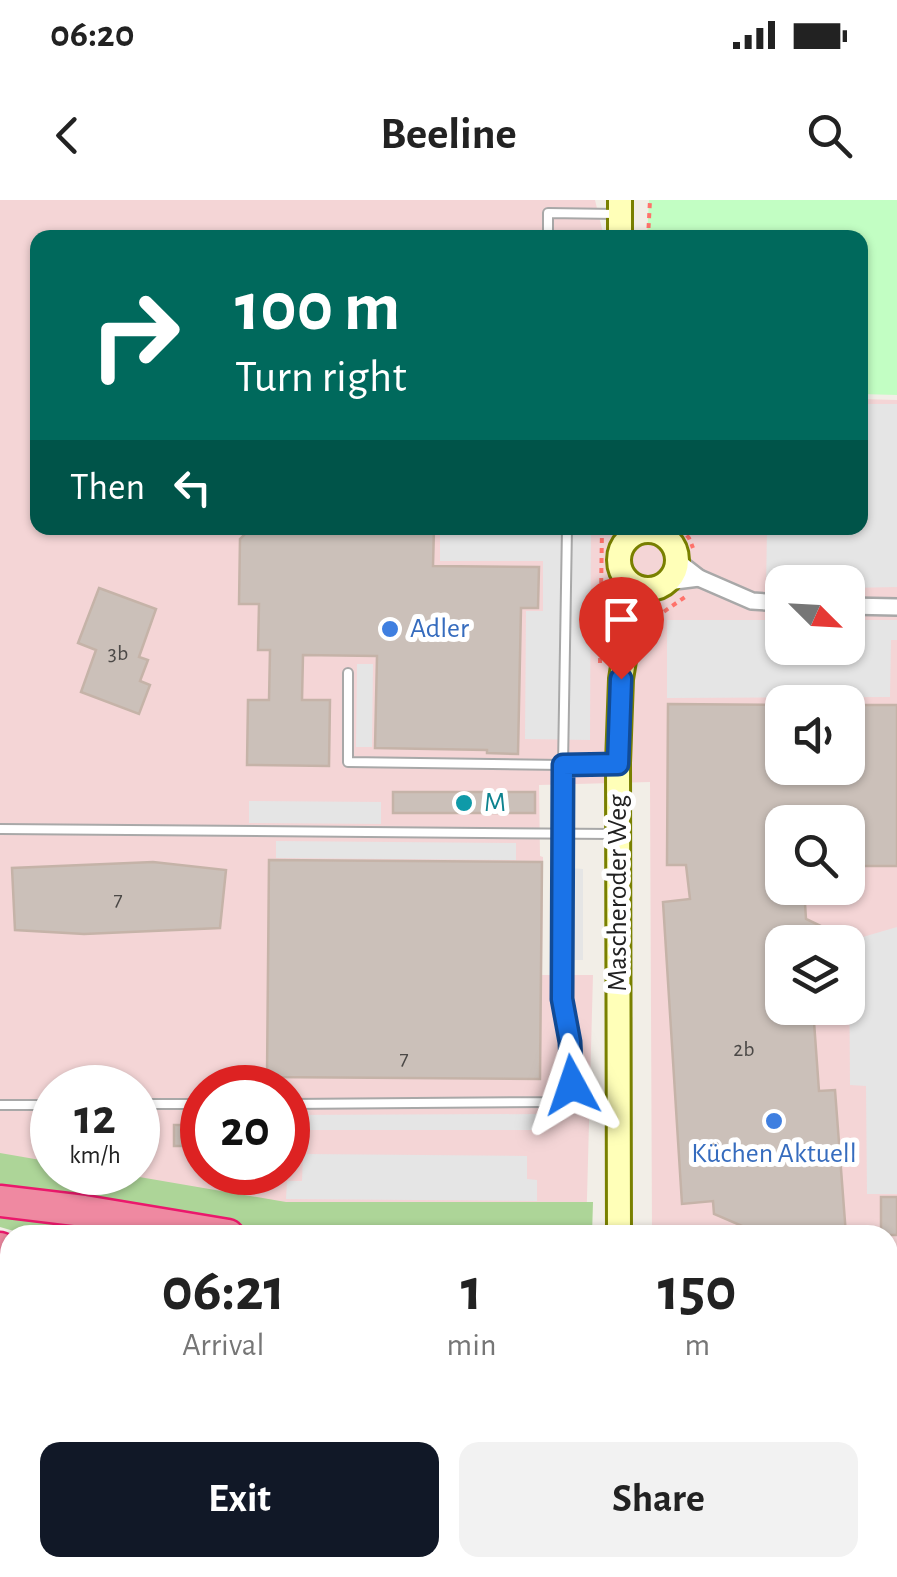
<!DOCTYPE html>
<meta charset="utf-8">
<style>
body{margin:0;font-family:"Alegreya Sans",sans-serif;background:#f2f2f2;color:#222;height:100vh;display:flex;flex-direction:column;font-size:38px;white-space:nowrap}
*{box-sizing:border-box;margin:0}
p{font-size:32px;color:#767676}
.icon{flex:none;width:55px;height:55px;fill:none;stroke:currentColor;stroke-width:2;stroke-linecap:round;stroke-linejoin:round}
.map{position:relative;flex:1;overflow:hidden}
.details{position:absolute;left:0px;top:1025px;width:898px;height:352px;display:flex;flex-direction:column;background:#fff;border-radius:30px 30px 0 0;box-shadow:0 2px 8px #0004}
.details>*{flex:none}
.guide{position:absolute;left:30px;top:30px;width:838px;height:305px;border-radius:20px;box-shadow:0 2px 8px #0004;background:#00695c;color:#fff;overflow:hidden}
.needle{width:65px;rotate:114deg}
.fabs{position:absolute;left:765px;top:365px;display:grid;gap:20px}
.fabs a{display:grid;place-items:center;width:100px;height:100px;border-radius:20px;background:#fff;box-shadow:0 2px 8px #0004;font-size:50px}
.speed{position:absolute;left:30px;top:865px;display:flex;gap:20px;font-size:50px;font-weight:700;text-align:center}
.speed>*{display:grid;place-content:center;width:130px;height:130px;border-radius:50%;background:#fff;box-shadow:0 2px 8px #0004;line-height:1}
.speed small{font-size:25px;font-weight:400}
.speed .limit{border:15px solid #d22;background:#fff;color:#111}
.pin{position:absolute;display:grid;place-items:center;width:85px;height:85px;color:#fff;margin:-102px -42px;border-radius:50% 50% 50% 0;rotate:-45deg;box-shadow:0 0 10px #0007}
.pin .icon{rotate:45deg}
.me{position:absolute;width:110px;margin:-55px;rotate:355deg;stroke-linejoin:round;filter:drop-shadow(0 0 8px #0008)}
.turn{display:flex;align-items:center;gap:35px;height:210px;padding:0 40px;font-size:45px}
.turn .icon{width:130px;height:130px;stroke-width:2.5}
.turn b{display:block;font-size:70px;line-height:85px}
.then{display:flex;align-items:center;height:95px;padding:0 40px;background:#0003;gap:20px;font-size:38px}
.eta{display:flex;justify-content:space-evenly;align-items:center;height:170px;text-align:center}
.eta b{font-size:60px;font-weight:700;line-height:70px}
.action{display:flex;gap:20px;margin-top:auto;padding:20px 40px}
.action a{flex:1;height:115px;border-radius:20px;background:#111827;color:#fff;font-size:40px;font-weight:700;line-height:115px;text-align:center}
.action a+a{background:#f2f2f2;color:#222}
.status{display:flex;justify-content:space-between;align-items:center;height:70px;padding:0 50px;background:#fff;direction:ltr}
.status svg{height:28px;fill:currentColor}
header{display:flex;justify-content:space-between;align-items:center;height:130px;padding:0 40px;background:#fff;font-size:45px;font-weight:700}
.map>svg:first-child{display:block}
</style>
<div class="status"><b>06:20</b><svg viewBox="0 0 49 12"><path d="M0 12V9h3v3zM5 12V6h3v6zM10 12V3h3v9zM15 12V0h3v12zM26 1h20v11H26zM47 4h2v5h-2z"/></svg></div>
<header><svg class="icon" aria-label="back" viewBox="0 0 24 24"><path d="M15 5l-7 7 7 7"/></svg>Beeline<svg class="icon" aria-label="search" viewBox="0 0 24 24"><circle cx="10" cy="10" r="6"/><path d="M15 15l6 6"/></svg></header>
<div class="map">
<svg width="897" height="1377" viewBox="0 0 897 1377">
<rect width="100%" height="100%" fill="#f2eee7"/>
<path fill="#f4d5d6" fill-rule="evenodd" d="M 0,0 L 595,0 L 604,37 L 38,38 L 38,328 L 860,328 L 860,199 L 897,200 L 897,1202 L 888,1197 L 888,1035 L 652,1035 L 650,582 L 539,585 L 540,656 L 543,657 L 542,775 L 593,775 L 586,1035 L 456,1035 L 99,973 L 138,972 L 138,888 L 52,888 L 52,964 L 0,955 ZM 782,382 L 848,382 L 848,448 L 782,448 ZM 782,502 L 848,502 L 848,568 L 782,568 ZM 782,622 L 848,622 L 848,688 L 782,688 ZM 782,742 L 848,742 L 848,808 L 782,808 ZM 202,888 L 288,888 L 288,972 L 202,972 Z"/>
<path fill="#f1f2d1" d="M 0,1171 L 10,1178 L 10,1368 L 322,1368 L 339,1377 L 0,1377 Z"/>
<g fill="#add598">
<path d="M 0,953 L 52,962 L 52,972 L 116,973 L 286,1002 L 593,1002 L 592,1035 L 28,1035 L 0,1027 Z"/>
<path d="M 888,1172 L 897,1177 L 897,1377 L 333,1377 L 317,1368 L 888,1368 Z"/>
</g>
<path fill="#c2fec3" d="M 649,0 L 897,0 L 897,195 L 860,194 L 860,38 L 647,37 Z"/>
<g fill="#e5e5e5">
<path d="M 860,204 L 897,204 L 897,387 L 848,388 L 848,382 L 782,382 L 782,389 L 766,390 L 767,328 L 860,328 Z"/>
<path d="M 440,328 L 591,328 L 590,540 L 525,539 L 526,411 L 543,411 L 543,361 L 440,361 Z"/>
<path d="M 667,420 L 782,420 L 782,448 L 848,448 L 848,420 L 897,420 L 897,440 L 891,440 L 890,497 L 667,498 Z"/>
<path d="M 357,464 L 373,464 L 372,547 L 356,547 Z"/>
<path d="M 249,601 L 381,602 L 381,624 L 249,623 Z"/>
<path d="M 276,641 L 516,643 L 516,660 L 276,658 Z"/>
<path d="M 570,668 L 583,669 L 583,760 L 570,760 Z"/>
<path d="M 897,727 L 897,994 L 867,994 L 866,886 L 850,885 L 849,741 Z"/>
<path d="M 540,914 L 541,930 L 289,930 L 289,915 Z"/>
<path d="M 303,954 L 527,956 L 527,979 L 537,980 L 537,1001 L 286,999 L 287,981 L 302,981 Z"/>
</g>
<g fill="#cbc0b9" stroke="#c5b3a8" stroke-width="2.5">
<path d="M 251,328 L 434,328 L 433,366 L 539,367 L 538,408 L 521,408 L 518,554 L 487,553 L 487,550 L 375,548 L 377,456 L 303,455 L 302,500 L 330,500 L 329,566 L 247,565 L 248,500 L 269,500 L 270,450 L 258,450 L 259,404 L 239,404 L 240,339 Z"/>
<path d="M 99,388 L 156,409 L 139,457 L 148,460 L 140,481 L 150,485 L 139,514 L 81,492 L 96,450 L 78,443 Z"/>
<path d="M 668,504 L 782,505 L 782,568 L 848,568 L 848,505 L 897,505 L 897,666 L 848,666 L 848,622 L 782,622 L 782,688 L 804,688 L 806,719 L 823,727 L 834,742 L 782,742 L 782,808 L 813,808 L 819,891 L 835,890 L 846,1035 L 763,1035 L 714,1014 L 713,1001 L 682,1004 L 663,702 L 690,699 L 686,665 L 667,665 Z"/>
<rect x="393" y="592" width="142" height="21"/>
<path d="M 269,660 L 542,662 L 540,879 L 267,877 Z"/>
<path d="M 153,662 L 226,670 L 220,728 L 84,734 L 15,730 L 12,668 Z"/>
<rect x="174" y="925" width="28" height="21"/>
<rect x="881" y="997" width="16" height="38"/>
</g>
<g fill="none" stroke-linecap="round" stroke-linejoin="round">
<g stroke="#a8a8a8" stroke-width="12">
<g id="lane">
<path d="M 548,38 L 548,13 L 616,14"/>
<path d="M 348,473 L 348,562 L 563,565 L 567,328"/>
<path d="M 0,629 L 613,634"/>
<path d="M 138,904 L 202,904"/>
<path d="M 288,904 L 546,902 L 559,900 L 567,894 L 572,885 L 570,842 L 562,799 L 563,565 L 613,564"/>
<path d="M 0,905 L 52,905"/>
</g>
</g>
<g stroke="#a8a8a8" stroke-width="20">
<g id="street">
<path d="M 677,361 L 699,378 L 752,401 L 782,403"/>
<path d="M 667,382 L 699,378"/>
<path d="M 848,406 L 897,407"/>
</g>
</g>
<g stroke="#798000" stroke-width="28">
<g id="secondary">
<path d="M 620,0 L 620,38"/>
<circle cx="648" cy="360" r="29"/>
<path d="M 619,1035 L 618,563 L 621,479 L 632,411 L 632,385"/>
<path d="M 620,1377 L 620,1368"/>
</g>
</g>
<g stroke="#eb186c" stroke-width="35">
<g id="highway">
<path d="M 0,1001 L 84,1011 L 228,1035"/>
<path d="M 0,1048 L 10,1052"/>
<path d="M 0,1087 L 10,1090"/>
<path d="M 0,1131 L 10,1137"/>
<path d="M 888,1227 L 897,1231"/>
<path d="M 888,1342 L 897,1345"/>
<path d="M 480,1368 L 507,1377"/>
<path d="M 847,1368 L 876,1377"/>
</g>
</g>
<g stroke="#ff726b" stroke-width="4" stroke-dasharray="5 5" stroke-linecap="butt">
<path d="M 648,38 L 650,0"/>
<path d="M 680,328 L 689,338 L 693,348"/>
<path d="M 652,427 L 659,415 L 685,397"/>
<path d="M 600,463 L 602,328"/>
</g>
<use href="#lane" stroke="#fff" stroke-width="8"/>
<use href="#street" stroke="#fff" stroke-width="15"/>
<use href="#secondary" stroke="#ffffb8" stroke-width="22"/>
<use href="#highway" stroke="#ef89a1" stroke-width="30"/>
</g>
<g fill="none" stroke-linecap="round" stroke-linejoin="round">
<g stroke="#114b97" stroke-width="25">
<path id="route" d="M 572,885 L 570,842 L 562,799 L 563,565 L 618,564 L 621,479"/>
</g>
<use href="#route" stroke="#1a73e8" stroke-width="18"/>
</g>
<g fill="#3f7fe0" stroke="#fff" stroke-width="4">
<circle cx="390" cy="429" r="10"/>
<circle cx="774" cy="921" r="10"/>
</g>
<circle fill="#0f9aa8" stroke="#fff" stroke-width="4" cx="464" cy="603" r="10"/>
<g text-anchor="middle" dominant-baseline="central" stroke-width="10" stroke-linejoin="round" paint-order="stroke">
<g font-size="22" fill="#4c4947">
<text x="118" y="453">3b</text>
<text x="118" y="699">7</text>
<text x="744" y="849">2b</text>
<text x="404" y="858">7</text>
</g>
<g font-size="28" fill="#366cbe" stroke="#fff" text-anchor="start">
<text x="410" y="429">Adler</text>
<text x="774" y="954" text-anchor="middle">Küchen Aktuell</text>
</g>
<g font-size="28" fill="#0d838f" stroke="#fff" text-anchor="start">
<text x="484" y="603">M</text>
</g>
<g font-size="28" fill="#212121" stroke="#fff">
<text transform="translate(618 693) rotate(-90)">Mascheroder Weg</text>
</g>
</g>
</svg>
<div class="fabs">
<a><svg class="needle" viewBox="-14 -14 28 28"><path d="M0-13l5 13h-10z" fill="#e53935"/><path d="M0 13l5-13h-10z" fill="#767676"/></svg></a>
<a><svg class="icon" aria-label="sound" viewBox="0 0 24 24"><path d="M4 9h4l5-4v14l-5-4H4zM17 9q2 3 0 6"/></svg></a>
<a><svg class="icon" aria-label="search" viewBox="0 0 24 24"><circle cx="10" cy="10" r="6"/><path d="M15 15l6 6"/></svg></a>
<a><svg class="icon" aria-label="layers" viewBox="0 0 24 24"><path d="M12 4l9 5-9 5-9-5zM3 14l9 5 9-5"/></svg></a>
</div>
<div class="speed"><div>12<small>km/h</small></div><div class="limit">20</div></div>
<div class="pin" style="left:621px;top:479px;background:#d93025"><svg class="icon" aria-label="arrive" viewBox="0 0 24 24"><path d="M6 21V4h12l-3 4 3 4H6"/></svg></div>
<svg class="me" style="left:572px;top:885px" viewBox="-20 -20 40 40"><path d="M0-17L14 15 0 8-14 15z" fill="#1a73e8" stroke="#fff" stroke-width="4"/></svg>
<div class="guide">
<div class="turn"><svg class="icon" aria-label="right" viewBox="0 0 24 24"><path d="M7 20v-9h11M14 6l5 5-5 5"/></svg><div><b>100 m</b>Turn right</div></div>
<div class="then">Then<svg class="icon" aria-label="left" viewBox="0 0 24 24"><path d="M17 20v-9H6M10 6l-5 5 5 5"/></svg></div>
</div>
<section class="details">
<div class="eta">
<div><b>06:21</b><p>Arrival</p></div>
<div><b>1</b><p>min</p></div>
<div><b>150</b><p>m</p></div>
</div>
<div class="action"><a>Exit</a><a>Share</a></div>
</section>
</div>
